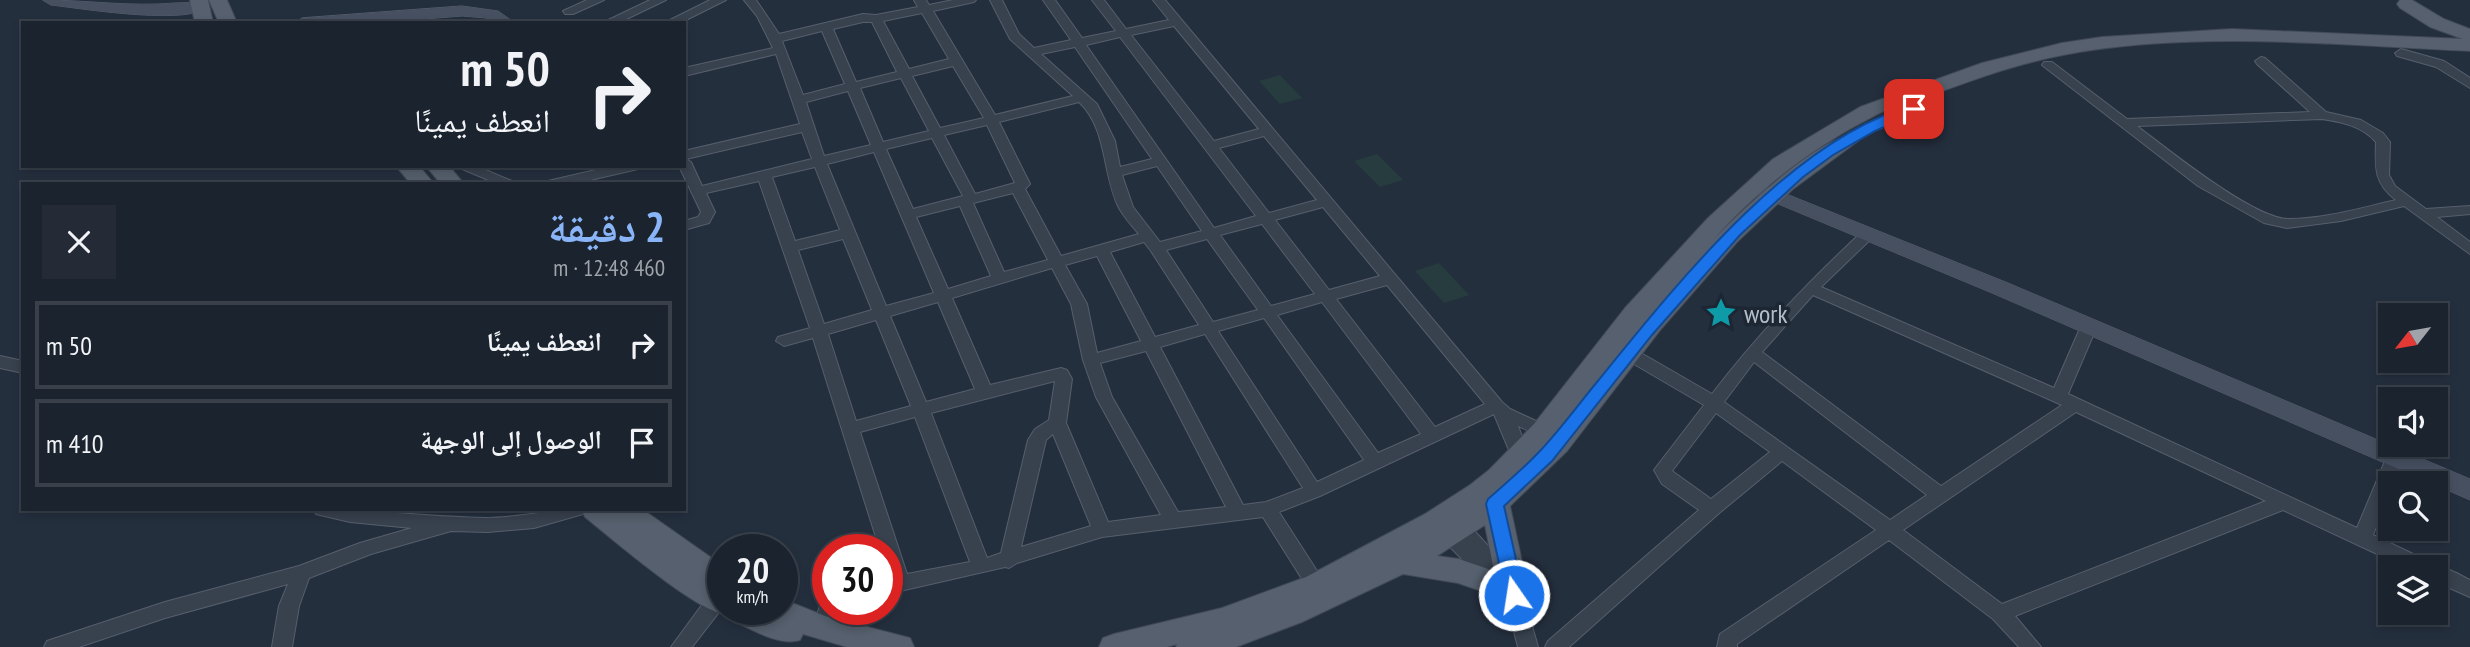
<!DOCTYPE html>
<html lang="ar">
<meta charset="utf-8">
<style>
body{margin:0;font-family:"PT Sans Narrow","Noto Naskh Arabic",sans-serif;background:#242b36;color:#f1f3f6;direction:rtl;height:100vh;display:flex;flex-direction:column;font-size:26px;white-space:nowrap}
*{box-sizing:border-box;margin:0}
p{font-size:23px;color:#a0a4aa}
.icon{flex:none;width:38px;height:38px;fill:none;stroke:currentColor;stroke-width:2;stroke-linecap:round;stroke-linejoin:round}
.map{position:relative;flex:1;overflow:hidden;direction:ltr}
.details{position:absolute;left:21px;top:182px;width:665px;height:329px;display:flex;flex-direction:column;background:#1b232e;border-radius:0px;box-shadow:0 4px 10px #0003,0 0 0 2px #39404a;direction:rtl}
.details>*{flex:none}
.guide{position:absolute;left:21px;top:21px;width:665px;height:147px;border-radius:0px;box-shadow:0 4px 10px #0003,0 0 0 2px #39404a;direction:rtl;background:#1b232e;color:#f1f3f6;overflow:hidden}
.needle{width:46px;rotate:239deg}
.controls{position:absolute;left:2378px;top:303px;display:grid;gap:14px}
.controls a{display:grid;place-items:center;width:70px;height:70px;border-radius:0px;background:#1b232e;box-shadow:0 4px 10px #0003,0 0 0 2px #39404a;font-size:35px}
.speed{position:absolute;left:707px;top:534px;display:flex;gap:14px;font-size:35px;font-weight:700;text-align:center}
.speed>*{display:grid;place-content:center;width:91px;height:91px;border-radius:50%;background:#1b232e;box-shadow:0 4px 10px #0003,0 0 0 2px #39404a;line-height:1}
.speed small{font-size:18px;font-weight:400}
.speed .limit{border:10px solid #d22;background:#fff;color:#111}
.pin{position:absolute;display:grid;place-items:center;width:60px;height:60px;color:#fff;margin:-30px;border-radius:14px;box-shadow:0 4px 10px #0006}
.me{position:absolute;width:77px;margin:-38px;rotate:347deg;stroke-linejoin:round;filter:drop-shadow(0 0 5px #0008)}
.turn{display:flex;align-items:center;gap:24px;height:147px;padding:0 21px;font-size:32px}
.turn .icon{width:91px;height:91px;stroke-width:2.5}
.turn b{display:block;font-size:49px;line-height:60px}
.round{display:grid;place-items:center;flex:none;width:74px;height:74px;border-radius:0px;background:#242b36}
.summary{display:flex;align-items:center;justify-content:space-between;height:119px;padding:0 21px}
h1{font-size:42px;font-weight:700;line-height:52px;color:#8ab4f8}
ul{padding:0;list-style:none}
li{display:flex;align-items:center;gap:21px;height:88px;margin:0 14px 10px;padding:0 7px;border:4px solid #39404a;border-radius:0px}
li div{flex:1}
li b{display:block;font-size:26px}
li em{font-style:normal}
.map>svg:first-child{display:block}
</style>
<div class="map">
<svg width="2470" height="647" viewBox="0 0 2470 647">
<rect width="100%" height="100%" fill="#242f3e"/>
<g fill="#263c3f">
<path d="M 1280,75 L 1302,98 L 1280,104 L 1259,81 Z"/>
<path d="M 1377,154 L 1403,180 L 1380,187 L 1354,161 Z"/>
<path d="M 1439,263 L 1469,295 L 1444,303 L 1415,271 Z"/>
</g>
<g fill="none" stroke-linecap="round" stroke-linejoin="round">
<g stroke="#565f6c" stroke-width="2">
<g id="street">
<path d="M 587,0 L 604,0 L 573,14 L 565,14 L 563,11 Z"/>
<path d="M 650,0 L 666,0 L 618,23 L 602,23 Z"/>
<path d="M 710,0 L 726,0 L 680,23 L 664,23 Z"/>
<path d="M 744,0 L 756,0 L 779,34 L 863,14 L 876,15 L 918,7 L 914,0 L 926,0 L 929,5 L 953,0 L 976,0 L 974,2 L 933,11 L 995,115 L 1073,96 L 1010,39 L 990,0 L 1002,0 L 1019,34 L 1034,48 L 1071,40 L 1043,0 L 1055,0 L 1082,38 L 1116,31 L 1092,0 L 1104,0 L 1126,29 L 1169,20 L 1153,0 L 1165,0 L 1502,402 L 1510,409 L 1549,427 L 1552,431 L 1549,435 L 1543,437 L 1518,426 L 1529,455 L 1526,460 L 1514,460 L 1511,455 L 1494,414 L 1320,496 L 1279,512 L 1326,585 L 1323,590 L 1316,593 L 1309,590 L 1263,517 L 1102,537 L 1017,563 L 1009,568 L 1005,567 L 887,594 L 887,550 L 880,550 L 813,338 L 784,346 L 776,341 L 778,337 L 810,328 L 759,181 L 706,193 L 715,212 L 709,223 L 684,230 L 684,221 L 698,217 L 701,212 L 679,166 L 684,166 L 684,151 L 800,124 L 776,54 L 684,76 L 684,68 L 773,48 L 757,16 ZM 922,13 L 949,59 L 909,69 L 883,21 ZM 863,22 L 872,22 L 897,72 L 856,82 L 833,29 ZM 1174,26 L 1259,129 L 1214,141 L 1131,35 ZM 822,31 L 845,84 L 803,95 L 782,41 ZM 1120,37 L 1256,216 L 1214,228 L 1086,45 ZM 1075,47 L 1152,159 L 1120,167 L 1115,141 L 1097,104 L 1041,54 ZM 953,66 L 984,118 L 940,128 L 912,76 ZM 901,78 L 929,131 L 883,142 L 860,88 ZM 848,91 L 871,145 L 824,156 L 806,102 ZM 1079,102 C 1108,129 1102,175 1119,208 C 1124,217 1132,226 1139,234 L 1061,256 L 1025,189 L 1030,184 L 999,122 ZM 987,125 L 1015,183 L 975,194 L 944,135 ZM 802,132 L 812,159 L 702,186 L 691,162 L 686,159 ZM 1264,136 L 1317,200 L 1269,213 L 1219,148 ZM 932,138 L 963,196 L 913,209 L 886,149 ZM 874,152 L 934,293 L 886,306 L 827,164 ZM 1157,166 L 1202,231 L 1160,242 L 1133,207 L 1122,175 ZM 815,167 L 840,230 L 795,241 L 772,177 ZM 1013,193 L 1048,260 L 1004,272 L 973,203 ZM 960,206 L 991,276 L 948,289 L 916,217 ZM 1323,207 L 1380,276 L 1329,290 L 1275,220 ZM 1262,224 L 1315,294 L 1271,306 L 1220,235 ZM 843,239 L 872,310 L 824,324 L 798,250 ZM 1207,239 L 1258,310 L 1213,322 L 1166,250 ZM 1144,242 L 1151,251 L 1199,325 L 1155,337 L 1110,252 ZM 1097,256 L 1141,341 L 1097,353 L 1087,304 L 1065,265 ZM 1052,268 L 1071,304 L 1083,360 L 1096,397 L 1161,515 L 1108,522 L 1066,423 L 1072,379 L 1067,370 L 1061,368 L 990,385 L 952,298 ZM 1387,285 L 1485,404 L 1435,427 L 1336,299 ZM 938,302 L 975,389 L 926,402 L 890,316 ZM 1322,302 L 1421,434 L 1378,453 L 1277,315 ZM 1264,318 L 1364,460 L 1317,482 L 1218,331 ZM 876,320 L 911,406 L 856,421 L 828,334 ZM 1205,334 L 1303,488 L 1266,502 L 1243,505 L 1160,347 ZM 1146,351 L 1226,507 L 1178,512 L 1112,397 L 1100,363 ZM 1055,381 L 1049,420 L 1035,429 L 1028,440 L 1001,553 L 987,558 L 931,413 ZM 915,417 L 970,562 L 907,574 L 860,432 ZM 1053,434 L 1091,526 L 1021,547 L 1046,440 Z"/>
<path d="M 2401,49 L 2444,61 L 2470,78 L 2470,88 L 2436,67 L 2397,56 L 2395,53 Z"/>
<path d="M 2261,57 L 2265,58 L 2326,112 L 2361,120 L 2383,133 L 2390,142 L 2389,175 L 2395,186 L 2426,209 L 2470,206 L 2470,214 L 2437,217 L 2470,242 L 2470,254 L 2404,206 L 2341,221 L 2287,228 L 2264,223 L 2198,186 L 2042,65 L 2044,62 L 2052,62 L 2127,119 L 2310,112 L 2257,64 L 2255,61 ZM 2322,119 C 2342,122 2362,126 2376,142 C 2375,168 2374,183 2396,200 C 2361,208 2324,219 2289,219 C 2255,220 2166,148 2137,126 Z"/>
<path d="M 455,166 L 476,166 L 519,184 L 498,184 Z"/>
<path d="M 613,166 L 640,166 L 638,169 L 573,184 L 546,184 L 548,181 Z"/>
<path d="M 1869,228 L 1876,233 L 1874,236 L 1821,287 L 2054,388 L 2081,326 L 2089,321 L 2095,322 L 2097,326 L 2068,394 L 2357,528 L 2388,454 L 2400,454 L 2403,459 L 2393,483 L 2390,483 L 2390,490 L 2373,535 L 2430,562 L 2432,567 C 2445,565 2459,575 2470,580 L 2470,597 L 2436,582 L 2436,567 L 2405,567 L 2283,510 L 2015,616 L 2041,647 L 2019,647 L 1993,619 L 1889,540 L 1737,644 L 1737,647 L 1717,647 L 1720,634 L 1876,530 L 1782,461 L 1718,514 L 1569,647 L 1545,647 L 1548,641 L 1699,510 L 1662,484 L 1654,470 L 1704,405 L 1622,357 L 1620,353 L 1622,349 L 1634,349 L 1712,394 C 1758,334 1809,281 1864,230 ZM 1813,295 L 2053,401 L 2062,405 L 1941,486 L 1762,352 ZM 1754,362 L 1927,495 L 1890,520 L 1724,402 ZM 2076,412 L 2266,501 L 2002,604 L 1903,530 ZM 1716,413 L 1770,452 L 1711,499 L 1672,471 Z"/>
<path d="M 0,356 L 23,361 L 23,373 L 0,368 Z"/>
<path d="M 313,509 C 371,509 427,517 485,518 C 519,518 552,509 586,509 L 583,514 L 534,528 L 488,532 L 451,531 L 371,554 L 309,578 L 299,606 L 292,647 L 272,647 L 279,606 L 288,584 L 165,618 L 79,647 L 44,647 L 47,641 L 165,602 L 299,566 L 360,543 L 412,528 L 350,522 L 316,514 Z"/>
<path d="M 1454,513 L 1460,515 L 1519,580 L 1538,647 L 1518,647 L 1503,589 L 1498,591 L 1491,588 L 1438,535 L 1435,530 L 1438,525 L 1447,524 L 1445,520 L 1448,515 Z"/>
<path d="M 717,592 L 723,594 L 723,607 L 692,647 L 671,647 L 710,594 Z"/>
<path d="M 828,601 L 828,609 L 838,609 L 829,634 L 822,636 L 815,634 L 812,628 L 821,603 Z"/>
</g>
</g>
<g stroke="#565f6c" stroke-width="1">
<g id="secondary">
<path d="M 43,0 C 87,0 131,7 175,3 C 186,3 199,0 206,7 C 189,26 78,8 51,5 Z"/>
<path d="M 462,6 L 498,11 L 515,23 L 496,23 L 486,18 L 462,16 L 374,23 L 294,23 L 302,18 Z"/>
<path d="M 1754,181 L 2008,283 L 2470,479 L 2470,500 L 1992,293 L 1747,191 L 1744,187 L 1747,183 Z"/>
</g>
</g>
<g stroke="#414a57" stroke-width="2">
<g id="primary">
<path d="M 190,0 L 208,0 L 213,23 L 195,23 Z"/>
<path d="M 209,0 L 227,0 L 237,23 L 219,23 Z"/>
<path d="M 2400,0 L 2412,0 L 2444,19 L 2470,29 L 2470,51 C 2339,45 2192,30 2063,55 C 2020,63 1978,78 1937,93 C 1915,100 1892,106 1872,117 C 1813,147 1758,189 1714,239 C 1736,216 1826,129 1855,137 L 1858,141 L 1793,189 L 1737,242 L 1661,329 L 1567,451 L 1510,506 L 1527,585 L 1522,593 L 1502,598 L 1458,583 L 1403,574 L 1302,622 L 1236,647 L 1176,647 L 1177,644 L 1167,647 L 1099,647 L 1103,638 L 1114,634 L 1222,608 L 1306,577 L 1425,514 L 1470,485 L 1489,470 L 1534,424 L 1625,308 L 1708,218 L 1773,159 L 1860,107 L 1982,63 L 2062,43 L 2102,37 L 2232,29 L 2463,39 L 2430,27 L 2400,8 L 2397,4 ZM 1485,525 L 1494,571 L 1459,559 L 1437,556 Z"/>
<path d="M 396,166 L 419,166 L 434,184 L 411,184 Z"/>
<path d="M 426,166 L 449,166 L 464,184 L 441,184 Z"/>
<path d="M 581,509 L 642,509 L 723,566 L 723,609 L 782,609 L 782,599 L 825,616 L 910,638 L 914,647 L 847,647 L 803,634 L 800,640 C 778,647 748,627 727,618 L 725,614 C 697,612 611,538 585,517 Z"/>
</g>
</g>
<use href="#street" fill="#38414e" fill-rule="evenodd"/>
<use href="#secondary" fill="#465061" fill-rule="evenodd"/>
<use href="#primary" fill="#56606e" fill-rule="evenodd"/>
</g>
<path fill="#1a73e8" stroke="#114b97" stroke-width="2" d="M 1914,105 L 1919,106 L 1919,112 L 1875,131 L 1833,155 L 1803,177 L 1740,235 L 1652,335 L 1552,461 L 1504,506 L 1524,595 L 1521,600 L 1514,603 L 1507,600 L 1486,504 L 1488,499 C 1505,484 1523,469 1539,452 C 1560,430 1578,405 1597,382 C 1675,286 1791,138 1914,105 Z"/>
<defs>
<g id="sight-bare" transform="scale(2.415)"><path d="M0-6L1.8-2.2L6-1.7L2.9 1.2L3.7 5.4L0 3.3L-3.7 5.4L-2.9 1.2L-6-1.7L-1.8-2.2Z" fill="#0f9aa8" stroke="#1d2633" stroke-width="2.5" paint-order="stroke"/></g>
</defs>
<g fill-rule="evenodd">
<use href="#sight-bare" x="1721" y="313"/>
</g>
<g text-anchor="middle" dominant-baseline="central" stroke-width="7" stroke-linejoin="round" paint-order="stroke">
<g font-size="26" fill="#b4bcc9" stroke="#1d2633" text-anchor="start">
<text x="1744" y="313">work</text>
</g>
</g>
</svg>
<div class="controls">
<a><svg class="needle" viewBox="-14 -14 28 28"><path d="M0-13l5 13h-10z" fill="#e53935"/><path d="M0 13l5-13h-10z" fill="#a0a4aa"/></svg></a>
<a><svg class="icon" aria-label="sound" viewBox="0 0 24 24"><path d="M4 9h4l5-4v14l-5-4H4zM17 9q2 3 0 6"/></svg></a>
<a><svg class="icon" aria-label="search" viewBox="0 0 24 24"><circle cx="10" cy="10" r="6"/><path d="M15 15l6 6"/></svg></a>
<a><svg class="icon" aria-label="layers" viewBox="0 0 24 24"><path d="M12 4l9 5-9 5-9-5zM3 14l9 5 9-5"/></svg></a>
</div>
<div class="speed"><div>20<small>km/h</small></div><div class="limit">30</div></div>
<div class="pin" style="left:1914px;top:109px;background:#d93025"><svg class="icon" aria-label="arrive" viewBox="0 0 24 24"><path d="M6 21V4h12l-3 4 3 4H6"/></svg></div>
<svg class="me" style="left:1514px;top:595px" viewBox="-20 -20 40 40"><circle r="17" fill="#1a73e8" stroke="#fff" stroke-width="3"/><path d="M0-11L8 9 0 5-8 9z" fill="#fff"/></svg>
<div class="guide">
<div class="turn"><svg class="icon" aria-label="right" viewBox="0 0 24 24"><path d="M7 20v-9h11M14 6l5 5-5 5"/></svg><div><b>50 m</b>انعطف يمينًا</div></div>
</div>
<section class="details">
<div class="summary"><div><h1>2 دقيقة</h1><p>460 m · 12:48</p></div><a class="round"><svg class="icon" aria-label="close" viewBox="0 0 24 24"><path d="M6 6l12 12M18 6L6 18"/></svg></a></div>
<ul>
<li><svg class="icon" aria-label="right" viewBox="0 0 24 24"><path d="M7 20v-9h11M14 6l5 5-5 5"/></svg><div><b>انعطف يمينًا</b></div><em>50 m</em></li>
<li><svg class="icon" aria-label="arrive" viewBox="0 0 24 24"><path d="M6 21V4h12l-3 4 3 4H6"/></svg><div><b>الوصول إلى الوجهة</b></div><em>410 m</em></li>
</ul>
</section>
</div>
